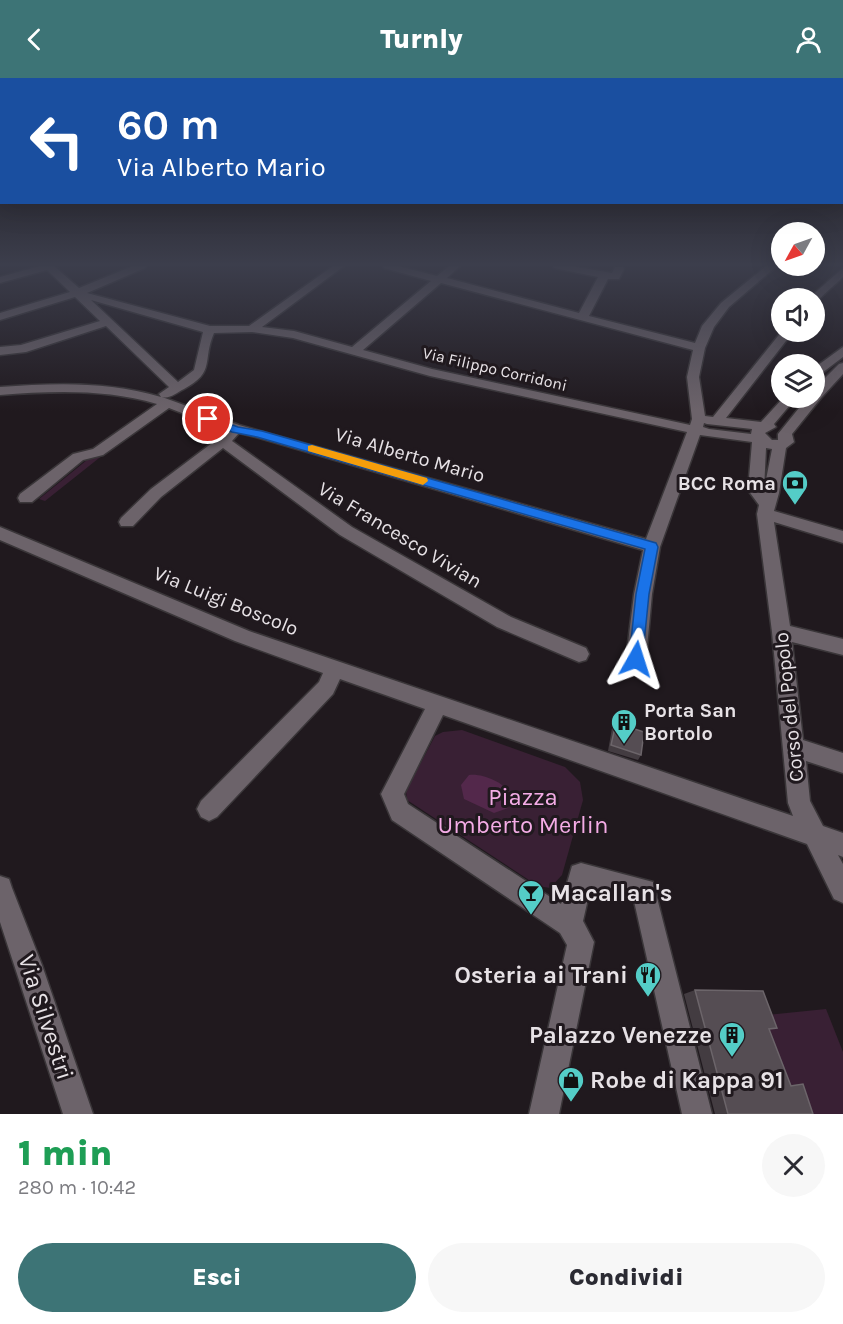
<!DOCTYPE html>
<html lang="it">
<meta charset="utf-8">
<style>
body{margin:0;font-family:Karla,sans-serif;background:#f7f7f7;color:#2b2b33;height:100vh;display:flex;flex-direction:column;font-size:22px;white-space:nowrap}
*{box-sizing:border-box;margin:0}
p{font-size:20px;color:#7c7c81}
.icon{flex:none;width:33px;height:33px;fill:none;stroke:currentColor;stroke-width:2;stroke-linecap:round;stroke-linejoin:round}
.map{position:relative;height:1036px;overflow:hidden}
.side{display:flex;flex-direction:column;background:#fff;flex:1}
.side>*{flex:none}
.top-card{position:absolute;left:0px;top:0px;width:843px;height:126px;box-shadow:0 6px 24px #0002;background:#1a4fa0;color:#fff;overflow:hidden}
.needle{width:39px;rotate:230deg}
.buttons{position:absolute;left:771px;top:144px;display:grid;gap:12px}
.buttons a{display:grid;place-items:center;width:54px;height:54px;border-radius:50%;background:#fff;box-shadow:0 6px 24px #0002;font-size:30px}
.pin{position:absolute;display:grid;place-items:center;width:51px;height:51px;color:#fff;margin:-26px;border:3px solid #fff;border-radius:50%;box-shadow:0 2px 6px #0007}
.me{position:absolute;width:66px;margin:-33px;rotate:6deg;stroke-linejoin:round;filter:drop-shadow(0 0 4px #0008)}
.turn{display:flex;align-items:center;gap:21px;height:126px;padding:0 18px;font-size:27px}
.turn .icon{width:78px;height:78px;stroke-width:2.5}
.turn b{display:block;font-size:42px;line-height:51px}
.round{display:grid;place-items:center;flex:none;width:63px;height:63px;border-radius:32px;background:#f7f7f7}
.head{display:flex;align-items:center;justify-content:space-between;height:102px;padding:0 18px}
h1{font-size:36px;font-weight:800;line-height:45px;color:#1e9e55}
.action{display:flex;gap:12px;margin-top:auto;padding:12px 18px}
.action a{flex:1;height:69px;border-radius:36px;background:#3d7476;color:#fff;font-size:24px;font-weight:800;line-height:69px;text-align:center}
.action a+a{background:#f7f7f7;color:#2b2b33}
header{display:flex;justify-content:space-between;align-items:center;height:78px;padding:0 18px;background:#3d7476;color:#fff;font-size:27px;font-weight:800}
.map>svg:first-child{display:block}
</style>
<header><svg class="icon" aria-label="back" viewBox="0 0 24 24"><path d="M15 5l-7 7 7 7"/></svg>Turnly<svg class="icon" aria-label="person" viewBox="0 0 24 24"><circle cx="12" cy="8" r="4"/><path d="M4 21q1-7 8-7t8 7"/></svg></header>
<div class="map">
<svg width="843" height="1036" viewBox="0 0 843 1036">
<rect width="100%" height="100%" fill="#20191e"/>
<g fill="#392034">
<path d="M 157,334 L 45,423 L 39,421 L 87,382 L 98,377 Z"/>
<path d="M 462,652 L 565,689 L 580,704 L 583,722 L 562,797 L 550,810 L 538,808 L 407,722 L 406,713 L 435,658 L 443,654 Z"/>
<path d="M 826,931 L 843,974 L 843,1036 L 797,1036 L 757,938 Z"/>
</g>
<path fill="#53284b" d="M 469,697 C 482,695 503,704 510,715 L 508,730 L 494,735 L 464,721 L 461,707 Z"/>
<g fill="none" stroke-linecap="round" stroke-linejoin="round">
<g stroke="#3a3639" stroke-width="3">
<g id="minor">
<path d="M 40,188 L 54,188 L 79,210 L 133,188 L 146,188 L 145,190 L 87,215 L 210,248 L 249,248 L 333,188 L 344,188 L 262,249 L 294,253 L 352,269 L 431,203 L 384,190 L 383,188 L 398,188 L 437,198 L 449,188 L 460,188 L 447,200 L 579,235 L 598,199 L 554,190 L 553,188 L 571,188 L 612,195 L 615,189 L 623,189 L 624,191 L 619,201 L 608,201 L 589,238 L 695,265 L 702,248 L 721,225 L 766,188 L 777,188 L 729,229 L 714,249 L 705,270 L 699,299 L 705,338 L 713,339 L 782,253 L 793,254 L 726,340 L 761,344 L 783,320 L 796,320 L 774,346 L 776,349 L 765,355 L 772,362 L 778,362 L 778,356 L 807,320 L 814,320 L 814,311 L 839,286 L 843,285 L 843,296 L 821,320 L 792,356 L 794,364 L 786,370 L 779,415 L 774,433 L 843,453 L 843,465 L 774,444 L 790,548 L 843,561 L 843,577 L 792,564 L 803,662 L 843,675 L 843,695 L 806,683 L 810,723 L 823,748 L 843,755 L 843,779 L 838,777 L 843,786 L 843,825 L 834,821 L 807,766 L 443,637 L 404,716 L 408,726 L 561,826 L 572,788 L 581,785 L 653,804 L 712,1036 L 682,1036 L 634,823 L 590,812 L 583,843 L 594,864 L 559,1036 L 529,1036 L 567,867 L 560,855 L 392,742 L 381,716 L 425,631 L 340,601 L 333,616 L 217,739 L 209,743 L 201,739 L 197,731 L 201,723 L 319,604 L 323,595 L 235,563 L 0,462 L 0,449 L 249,553 L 793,738 L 788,725 L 772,554 L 757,436 L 759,427 L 748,412 L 752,364 L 700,357 L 660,469 L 652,516 L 646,581 L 643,587 L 636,589 L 629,587 L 626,581 L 634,516 L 643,472 L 256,359 L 239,355 L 232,363 L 352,449 L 511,539 L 586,570 L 589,576 L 586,582 L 579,584 L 497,549 L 340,457 L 223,370 L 161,419 L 133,448 L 121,448 L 119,444 L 121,440 L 151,411 L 228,353 L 169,330 L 103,377 L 83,382 L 32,424 L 20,424 L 18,420 L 20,416 L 73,376 L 93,371 L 157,326 C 106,311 53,313 0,317 L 0,309 C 54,305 108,303 161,319 L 159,316 L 169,309 L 106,248 L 26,274 L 0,277 L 0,269 L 21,267 L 100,243 L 75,219 L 0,242 L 0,235 L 70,214 L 47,192 L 0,205 L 0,199 ZM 441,205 L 693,272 L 687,299 L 692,341 L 690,347 L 432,291 L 363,272 ZM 91,222 L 203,254 L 194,292 L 178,304 ZM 252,254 L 293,260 L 430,298 L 687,354 L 646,461 L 239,347 L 162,319 C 170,321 176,315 184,311 C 216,294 202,282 214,255 ZM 704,345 L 707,346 L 752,351 L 751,356 L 709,351 L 703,349 ZM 766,370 L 772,371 L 764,412 Z"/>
<path d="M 843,190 L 843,199 L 818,222 L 809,220 Z"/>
<path d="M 843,269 L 843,279 L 814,301 L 814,290 Z"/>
<path d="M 0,798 L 9,801 L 12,810 L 42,887 L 93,1036 L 63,1036 L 0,844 Z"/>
</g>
</g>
<use href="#minor" fill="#6c636a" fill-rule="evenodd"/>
</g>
<g fill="#433c41">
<path d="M 616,645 L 641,677 L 638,682 L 608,673 L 612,650 Z"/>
<path d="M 695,912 L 769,951 L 790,1007 L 803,1006 L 813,1036 L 715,1036 L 684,916 Z"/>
</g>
<g fill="#554d53" stroke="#6c656a" stroke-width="1.5">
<path d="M 616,645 L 644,654 L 641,677 L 611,667 Z"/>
<path d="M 695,912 L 763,913 L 777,950 L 769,951 L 791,1008 L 803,1006 L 813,1036 L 728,1036 Z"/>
</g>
<linearGradient id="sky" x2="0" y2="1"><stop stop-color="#120e10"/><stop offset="0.56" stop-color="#3c3e4c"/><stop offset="1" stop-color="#3c3e4c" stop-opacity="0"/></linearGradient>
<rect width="843" height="333" fill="url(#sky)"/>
<path fill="#1a73e8" stroke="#114b97" stroke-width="1.5" d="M 208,338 L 238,349 L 262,353 L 656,465 L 658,469 L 649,516 L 642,585 L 636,587 L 631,585 L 629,581 L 636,516 L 645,471 L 257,359 L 232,354 L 204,343 L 203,341 Z"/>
<path fill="#f59e0b" d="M 312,367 L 427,400 L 428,403 L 423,407 L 308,373 L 308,368 Z"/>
<defs>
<g id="bank-pin" transform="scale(1.35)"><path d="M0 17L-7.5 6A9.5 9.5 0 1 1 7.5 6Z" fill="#54cdc7" stroke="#20191e"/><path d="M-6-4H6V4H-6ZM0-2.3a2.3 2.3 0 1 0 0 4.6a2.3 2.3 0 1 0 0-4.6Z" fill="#111"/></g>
<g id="building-pin" transform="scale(1.35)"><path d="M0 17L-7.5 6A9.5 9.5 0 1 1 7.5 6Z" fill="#54cdc7" stroke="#20191e"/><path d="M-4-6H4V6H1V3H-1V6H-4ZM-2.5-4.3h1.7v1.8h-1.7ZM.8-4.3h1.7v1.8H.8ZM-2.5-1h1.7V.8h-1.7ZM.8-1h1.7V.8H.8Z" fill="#111"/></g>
<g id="bar-pin" transform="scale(1.35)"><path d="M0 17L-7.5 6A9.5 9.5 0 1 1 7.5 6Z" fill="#54cdc7" stroke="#20191e"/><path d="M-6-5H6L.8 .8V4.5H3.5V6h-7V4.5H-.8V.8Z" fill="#111"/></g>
<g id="restaurant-pin" transform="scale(1.35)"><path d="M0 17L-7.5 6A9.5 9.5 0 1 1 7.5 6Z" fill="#54cdc7" stroke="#20191e"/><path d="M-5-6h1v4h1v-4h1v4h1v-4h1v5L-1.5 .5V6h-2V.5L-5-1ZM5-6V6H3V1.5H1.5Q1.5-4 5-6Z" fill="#111"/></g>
<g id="shop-pin" transform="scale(1.35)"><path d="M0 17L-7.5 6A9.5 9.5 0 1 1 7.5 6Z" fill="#54cdc7" stroke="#20191e"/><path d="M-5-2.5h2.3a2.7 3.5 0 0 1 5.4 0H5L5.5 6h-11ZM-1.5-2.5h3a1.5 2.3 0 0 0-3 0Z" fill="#111"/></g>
</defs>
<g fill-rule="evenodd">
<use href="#bank-pin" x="795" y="405"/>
<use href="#building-pin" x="624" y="644"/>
<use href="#bar-pin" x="531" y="815"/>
<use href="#restaurant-pin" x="648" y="897"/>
<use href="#building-pin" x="732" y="957"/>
<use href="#shop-pin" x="571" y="1002"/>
</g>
<g text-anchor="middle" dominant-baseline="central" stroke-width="6" stroke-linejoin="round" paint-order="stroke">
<g font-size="16" fill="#e7e2e6" stroke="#20191e">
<text transform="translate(495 291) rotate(13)">Via Filippo Corridoni</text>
</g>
<g font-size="20" fill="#e7e2e6" stroke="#20191e">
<text transform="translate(410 377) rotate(16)">Via Alberto Mario</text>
<text transform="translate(400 457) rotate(31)">Via Francesco Vivian</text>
<text transform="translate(226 523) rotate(22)">Via Luigi Boscolo</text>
<text transform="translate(789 629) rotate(-96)">Corso del Popolo</text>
</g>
<g font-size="20" font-weight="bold" fill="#e7e2e6" stroke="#20191e" text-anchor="end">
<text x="776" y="405">BCC Roma</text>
<text x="644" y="632" text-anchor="start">Porta San<tspan x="644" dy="23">Bortolo</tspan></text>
</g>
<g font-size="24" fill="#f4ace6" stroke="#20191e">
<text x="523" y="719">Piazza<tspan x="523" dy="28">Umberto Merlin</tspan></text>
</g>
<g font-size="24" font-weight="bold" fill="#e7e2e6" stroke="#20191e" text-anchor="start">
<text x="550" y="815">Macallan's</text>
<text x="628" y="897" text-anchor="end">Osteria ai Trani</text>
<text x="712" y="957" text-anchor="end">Palazzo Venezze</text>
<text x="590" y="1002">Robe di Kappa 91</text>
</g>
<g font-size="24" fill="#e7e2e6" stroke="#20191e">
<text transform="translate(46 939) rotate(72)">Via Silvestri</text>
</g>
</g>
</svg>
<div class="buttons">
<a><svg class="needle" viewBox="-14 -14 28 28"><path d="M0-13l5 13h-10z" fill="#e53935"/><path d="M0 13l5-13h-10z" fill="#7c7c81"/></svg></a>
<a><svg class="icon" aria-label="sound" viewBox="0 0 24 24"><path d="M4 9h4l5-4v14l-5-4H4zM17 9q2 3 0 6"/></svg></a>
<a><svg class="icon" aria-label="layers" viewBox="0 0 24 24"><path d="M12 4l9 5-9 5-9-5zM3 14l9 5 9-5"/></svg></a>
</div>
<div class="pin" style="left:208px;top:341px;background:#d93025"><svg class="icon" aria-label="arrive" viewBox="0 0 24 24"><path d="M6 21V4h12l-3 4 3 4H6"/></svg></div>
<svg class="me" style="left:636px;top:581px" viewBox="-20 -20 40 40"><path d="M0-17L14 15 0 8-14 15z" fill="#1a73e8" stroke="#fff" stroke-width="4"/></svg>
<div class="top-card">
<div class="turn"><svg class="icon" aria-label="left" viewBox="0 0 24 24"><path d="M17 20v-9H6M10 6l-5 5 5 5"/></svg><div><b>60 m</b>Via Alberto Mario</div></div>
</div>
</div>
<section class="side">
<div class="head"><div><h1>1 min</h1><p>280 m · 10:42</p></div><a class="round"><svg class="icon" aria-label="close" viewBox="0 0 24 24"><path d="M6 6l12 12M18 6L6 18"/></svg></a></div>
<div class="action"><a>Esci</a><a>Condividi</a></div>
</section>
